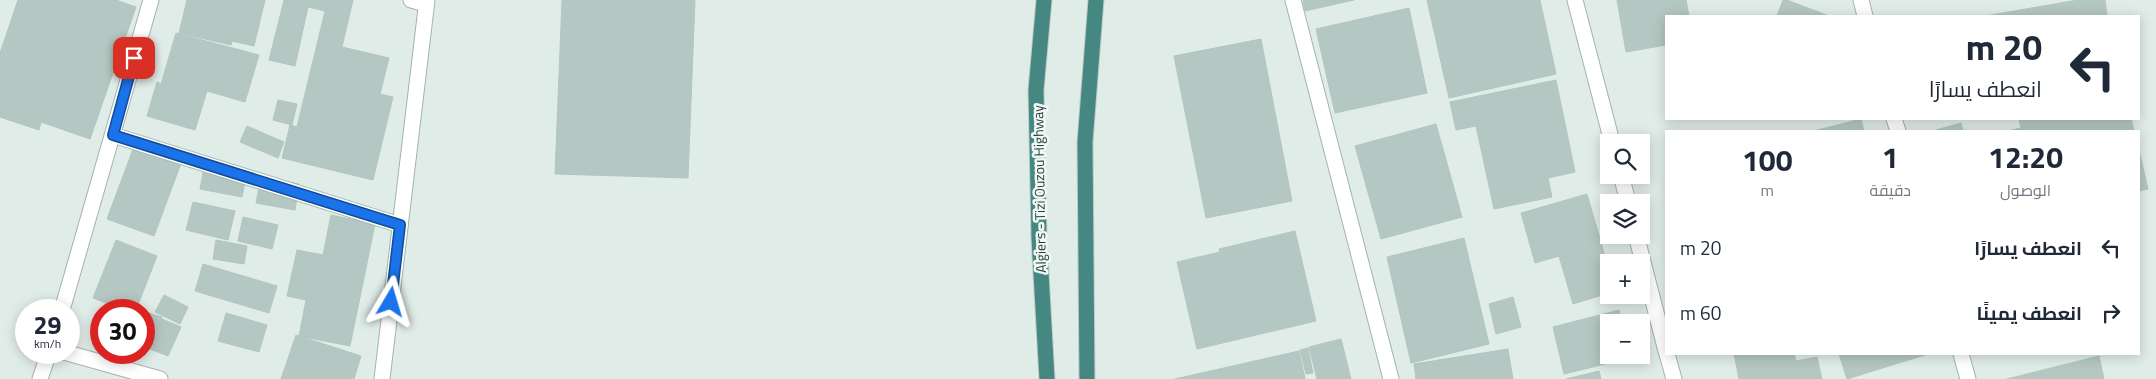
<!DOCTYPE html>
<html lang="ar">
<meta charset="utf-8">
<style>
body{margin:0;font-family:"Titillium Web",Cairo,sans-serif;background:#f2f2f3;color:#1f2937;direction:rtl;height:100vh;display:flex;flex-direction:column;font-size:19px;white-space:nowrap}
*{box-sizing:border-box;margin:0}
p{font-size:16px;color:#747a83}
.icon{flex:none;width:28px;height:28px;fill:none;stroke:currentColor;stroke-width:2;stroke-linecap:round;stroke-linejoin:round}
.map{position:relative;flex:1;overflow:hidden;direction:ltr}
.details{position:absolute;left:1665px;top:130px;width:475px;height:225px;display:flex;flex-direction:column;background:#fff;border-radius:0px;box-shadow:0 2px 12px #0003;direction:rtl}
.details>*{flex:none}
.hud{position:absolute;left:1665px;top:15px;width:475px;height:105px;border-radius:0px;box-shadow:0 2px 12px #0003;direction:rtl;background:#fff;color:#1f2937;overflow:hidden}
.fabs{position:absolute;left:1600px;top:134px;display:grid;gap:10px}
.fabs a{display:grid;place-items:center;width:50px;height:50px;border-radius:0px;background:#fff;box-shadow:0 2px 12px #0003;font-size:25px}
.speed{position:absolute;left:15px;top:299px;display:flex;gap:10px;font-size:25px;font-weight:700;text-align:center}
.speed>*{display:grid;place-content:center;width:65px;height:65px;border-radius:50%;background:#fff;box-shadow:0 2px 12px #0003;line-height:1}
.speed small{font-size:12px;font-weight:400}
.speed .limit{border:8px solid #d22;background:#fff;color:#111}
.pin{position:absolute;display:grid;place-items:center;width:42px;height:42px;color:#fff;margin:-21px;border-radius:10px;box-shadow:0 2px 8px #0006}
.me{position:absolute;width:55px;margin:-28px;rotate:7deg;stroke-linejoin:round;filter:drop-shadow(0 0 4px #0008)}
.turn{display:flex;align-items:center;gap:18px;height:105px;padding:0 15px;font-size:22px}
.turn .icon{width:65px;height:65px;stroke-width:2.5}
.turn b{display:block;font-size:35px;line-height:42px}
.eta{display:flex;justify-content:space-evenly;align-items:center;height:85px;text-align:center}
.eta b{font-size:30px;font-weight:700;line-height:35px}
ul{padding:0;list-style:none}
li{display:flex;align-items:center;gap:15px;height:65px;padding:0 15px}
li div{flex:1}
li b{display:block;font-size:19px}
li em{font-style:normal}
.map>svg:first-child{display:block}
</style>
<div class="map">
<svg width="2156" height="379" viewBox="0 0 2156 379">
<rect width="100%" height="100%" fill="#e0ece8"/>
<g fill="#b5c7c2" stroke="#b2c6c0">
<path d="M 18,0 L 116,0 L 136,7 L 90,139 L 41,122 L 39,130 L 0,117 L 0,53 Z"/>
<path d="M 187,0 L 265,0 L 254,46 L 232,41 L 231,45 L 179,33 Z"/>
<path d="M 284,0 L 353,0 L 342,47 L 389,58 L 380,94 L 393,97 L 373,180 L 282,158 L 290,125 L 297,127 L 325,11 L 308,7 L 295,66 L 269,60 Z"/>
<path d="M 562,0 L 695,0 L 688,178 L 555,174 Z"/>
<path d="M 1303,0 L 1354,0 L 1305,11 Z"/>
<path d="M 1427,0 L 1540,0 L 1556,74 L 1449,98 Z"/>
<path d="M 1617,0 L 1686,0 L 1689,16 L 1666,16 L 1666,45 L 1626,52 Z"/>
<path d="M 1783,0 L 1787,0 L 1829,16 L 1777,16 Z"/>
<path d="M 2078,0 L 2105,0 L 2107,16 L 1985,16 Z"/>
<path d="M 1409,8 L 1427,93 L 1335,113 L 1316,29 Z"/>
<path d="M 176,33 L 259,55 L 245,102 L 207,91 L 195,130 L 147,116 L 157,82 L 161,84 Z"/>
<path d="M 1261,39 L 1292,201 L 1206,218 L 1174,56 Z"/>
<path d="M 1556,80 L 1575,172 L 1548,178 L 1552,197 L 1494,209 L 1476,126 L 1456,130 L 1450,102 Z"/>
<path d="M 278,100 L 297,104 L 292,125 L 273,120 Z"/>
<path d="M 1861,119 L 1864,131 L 1814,131 Z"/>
<path d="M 2019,119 L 2131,119 L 2134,131 L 2008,131 L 2021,128 Z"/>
<path d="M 1961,123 L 1963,131 L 1936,131 L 1936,130 Z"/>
<path d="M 1436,124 L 1462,217 L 1381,239 L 1355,146 Z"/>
<path d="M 247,126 L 284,142 L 278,158 L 240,142 Z"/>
<path d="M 136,141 L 183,158 L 154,236 L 107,219 Z"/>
<path d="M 2139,150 L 2148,189 L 2139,191 Z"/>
<path d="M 204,168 L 246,177 L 242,197 L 200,189 Z"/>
<path d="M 261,177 L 299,184 L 295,210 L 256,203 Z"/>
<path d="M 1587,194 L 1609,270 L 1609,293 L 1573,304 L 1559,256 L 1535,263 L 1521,213 Z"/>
<path d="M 193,202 L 235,211 L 228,240 L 186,230 Z"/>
<path d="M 331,215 L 375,224 L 350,346 L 299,336 L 306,300 L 287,296 L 297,250 L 323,255 Z"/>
<path d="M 243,217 L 278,225 L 272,249 L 238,241 Z"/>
<path d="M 1295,231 L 1316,321 L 1197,349 L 1177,262 L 1220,252 L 1219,249 Z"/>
<path d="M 1464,238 L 1489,344 L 1411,363 L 1387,257 Z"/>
<path d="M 116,240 L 157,256 L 136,310 L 124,310 L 93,298 Z"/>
<path d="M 216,240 L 247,246 L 244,264 L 213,259 Z"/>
<path d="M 203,264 L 277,286 L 269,313 L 195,291 Z"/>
<path d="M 164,295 L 188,307 L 180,324 L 155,312 Z"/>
<path d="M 1513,297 L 1521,327 L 1496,334 L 1489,304 Z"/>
<path d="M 1619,310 L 1622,322 L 1609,322 L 1609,355 L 1630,355 L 1630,358 L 1564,374 L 1553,327 Z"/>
<path d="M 145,312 L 162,317 L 156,336 L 144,331 Z"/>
<path d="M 226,313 L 267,325 L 259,352 L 218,341 Z"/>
<path d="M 162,319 L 181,327 L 168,356 L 150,349 Z"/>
<path d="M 296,335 L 361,356 L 354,379 L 281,379 Z"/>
<path d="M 1341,339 L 1351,379 L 1317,379 L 1309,347 Z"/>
<path d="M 1308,348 L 1313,373 L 1306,374 L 1300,350 Z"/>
<path d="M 1508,349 L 1513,379 L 1416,379 L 1414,364 Z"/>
<path d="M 1299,351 L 1305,379 L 1175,379 Z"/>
<path d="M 1734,354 L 1794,354 L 1796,361 L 1817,357 L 1822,379 L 1739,379 Z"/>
<path d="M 1839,354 L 1928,354 L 1847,379 Z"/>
<path d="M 2099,356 L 2104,379 L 2007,379 Z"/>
<path d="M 1599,371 L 1601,379 L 1566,379 Z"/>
</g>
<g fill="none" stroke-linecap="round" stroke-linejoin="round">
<g stroke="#a2b4b0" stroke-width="17">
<g id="minor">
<path d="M 411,0 L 426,4"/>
<path d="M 1293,0 L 1391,379"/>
<path d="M 1575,0 L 1612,142"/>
<path d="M 1861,0 L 1865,16"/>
<path d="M 1894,119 L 1898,131"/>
<path d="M 113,135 L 400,225"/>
<path d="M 1621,175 L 1628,202"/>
<path d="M 1636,235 L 1666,351"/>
<path d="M 62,310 L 151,0"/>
<path d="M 64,352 L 160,379"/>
<path d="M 1667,354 L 1674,379"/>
<path d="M 1961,354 L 1968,379"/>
<path d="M 40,379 L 49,352"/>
<path d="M 382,379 L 427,0"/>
</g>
</g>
<g stroke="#c0c9c8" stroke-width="17">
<g id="trunk">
<path d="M 1044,0 L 1036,90 L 1039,238 L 1047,379"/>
<path d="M 1087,379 L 1085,142 L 1096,0"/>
</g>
</g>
<use href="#minor" stroke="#fff" stroke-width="15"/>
<use href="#trunk" stroke="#458881" stroke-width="15"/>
</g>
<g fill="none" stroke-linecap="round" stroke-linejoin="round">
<g stroke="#114b97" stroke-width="12">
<path id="route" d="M 134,58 L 113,135 L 400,225 L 391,302"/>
</g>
<use href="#route" stroke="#1a73e8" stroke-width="9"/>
</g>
<g text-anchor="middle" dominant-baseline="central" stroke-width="5" stroke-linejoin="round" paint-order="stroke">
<g font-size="14" fill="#1f3e39" stroke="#f1f8f5">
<text transform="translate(1039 189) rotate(-91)">Algiers - Tizi Ouzou Highway</text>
</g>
</g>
</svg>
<div class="fabs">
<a><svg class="icon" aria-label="search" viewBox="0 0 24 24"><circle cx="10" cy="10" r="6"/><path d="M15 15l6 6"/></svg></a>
<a><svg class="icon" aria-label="layers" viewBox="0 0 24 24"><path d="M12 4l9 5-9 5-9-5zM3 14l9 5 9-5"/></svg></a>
<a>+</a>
<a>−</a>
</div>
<div class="speed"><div>29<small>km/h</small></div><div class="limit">30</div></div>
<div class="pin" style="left:134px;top:58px;background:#d93025"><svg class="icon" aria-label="arrive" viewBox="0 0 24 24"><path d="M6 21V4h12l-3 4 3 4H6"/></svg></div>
<svg class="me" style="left:391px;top:302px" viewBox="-20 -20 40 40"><path d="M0-17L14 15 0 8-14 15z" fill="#1a73e8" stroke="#fff" stroke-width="4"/></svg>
<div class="hud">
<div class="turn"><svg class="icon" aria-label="left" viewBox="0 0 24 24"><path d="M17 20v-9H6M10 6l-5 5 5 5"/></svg><div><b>20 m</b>انعطف يسارًا</div></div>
</div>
<section class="details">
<div class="eta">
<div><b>12:20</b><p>الوصول</p></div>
<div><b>1</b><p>دقيقة</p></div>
<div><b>100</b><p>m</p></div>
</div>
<ul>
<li><svg class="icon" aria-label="left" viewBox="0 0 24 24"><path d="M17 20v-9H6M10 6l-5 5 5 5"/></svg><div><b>انعطف يسارًا</b></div><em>20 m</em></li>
<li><svg class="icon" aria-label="right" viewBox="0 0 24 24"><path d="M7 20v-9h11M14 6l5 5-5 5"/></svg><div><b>انعطف يمينًا</b></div><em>60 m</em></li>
</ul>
</section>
</div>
